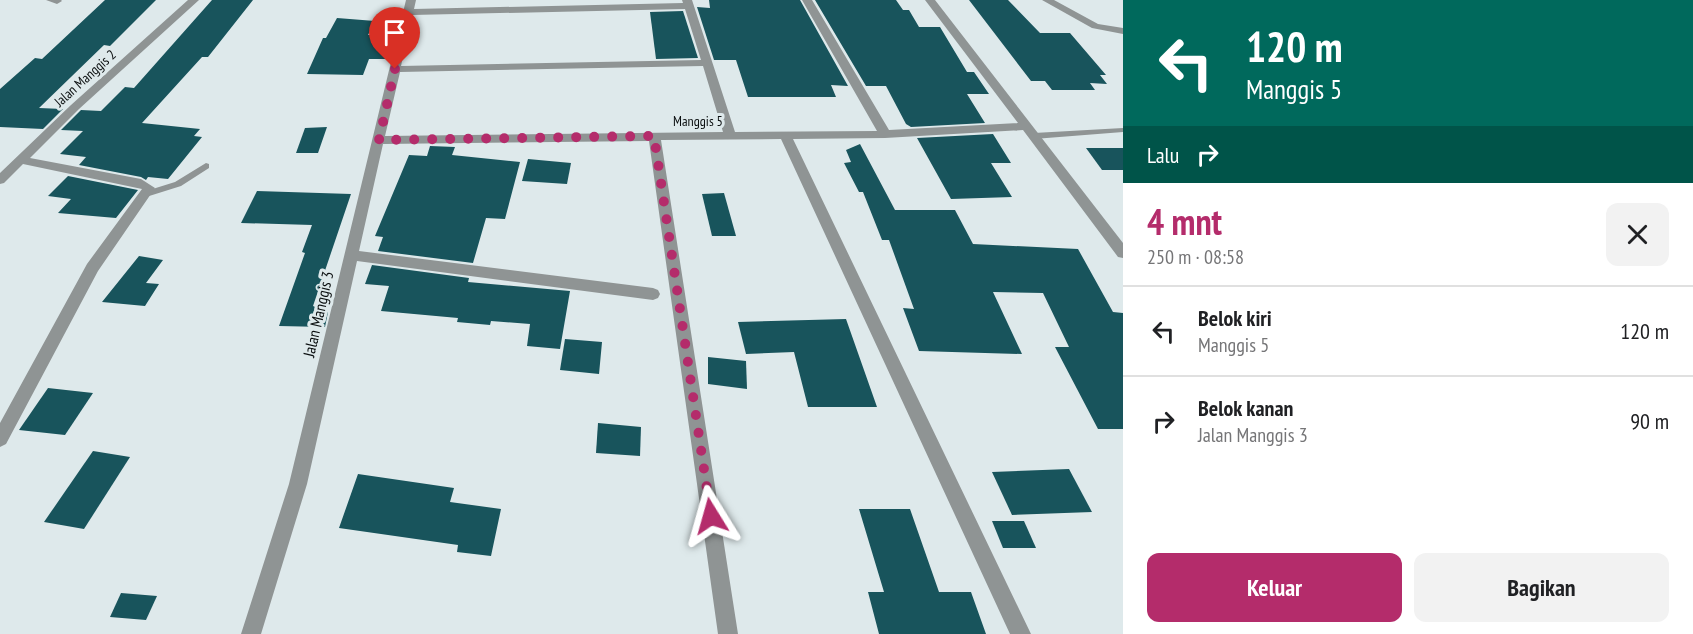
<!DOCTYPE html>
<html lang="id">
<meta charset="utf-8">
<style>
body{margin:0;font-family:"PT Sans Narrow",sans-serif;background:#f2f2f2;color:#202124;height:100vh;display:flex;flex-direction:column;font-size:22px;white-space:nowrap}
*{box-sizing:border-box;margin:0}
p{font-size:20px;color:#757577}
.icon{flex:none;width:33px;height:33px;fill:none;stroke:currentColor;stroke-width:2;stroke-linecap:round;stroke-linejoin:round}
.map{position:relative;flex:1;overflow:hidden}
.details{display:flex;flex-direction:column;background:#fff;width:570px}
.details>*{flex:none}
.banner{background:#00695c;color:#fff;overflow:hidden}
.pin{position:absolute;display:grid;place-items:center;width:51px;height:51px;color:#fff;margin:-62px -26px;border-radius:50% 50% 50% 0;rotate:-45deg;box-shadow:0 0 6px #0007}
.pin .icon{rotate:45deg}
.me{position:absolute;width:66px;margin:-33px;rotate:352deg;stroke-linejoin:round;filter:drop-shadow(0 0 4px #0008)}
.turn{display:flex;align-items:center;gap:21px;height:126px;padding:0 24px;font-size:27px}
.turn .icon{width:78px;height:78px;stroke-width:2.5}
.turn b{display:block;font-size:42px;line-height:51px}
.then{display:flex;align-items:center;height:57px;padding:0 24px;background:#0003;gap:12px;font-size:22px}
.round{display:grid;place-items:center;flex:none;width:63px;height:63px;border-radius:12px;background:#f2f2f2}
.overview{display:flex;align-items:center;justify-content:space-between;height:102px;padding:0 24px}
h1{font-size:36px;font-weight:700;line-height:45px;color:#b42c6b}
.cta{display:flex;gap:12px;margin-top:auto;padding:12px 24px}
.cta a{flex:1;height:69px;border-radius:12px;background:#b42c6b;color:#fff;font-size:24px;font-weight:700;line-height:69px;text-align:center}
.cta a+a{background:#f2f2f2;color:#202124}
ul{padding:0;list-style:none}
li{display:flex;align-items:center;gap:18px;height:90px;padding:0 24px;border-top:2px solid #e0e0e0}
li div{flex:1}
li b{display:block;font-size:22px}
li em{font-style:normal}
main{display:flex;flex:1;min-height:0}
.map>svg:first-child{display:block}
</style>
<main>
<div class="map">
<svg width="1123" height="634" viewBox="0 0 1123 634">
<rect width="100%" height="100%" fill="#dee9eb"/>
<g fill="#18545c">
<path d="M 105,0 L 156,0 L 110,46 L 104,45 L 39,108 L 63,109 L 43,129 L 0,127 L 0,89 L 35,58 L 42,59 Z"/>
<path d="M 212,0 L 253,0 L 208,57 L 202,57 L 142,123 L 200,129 L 194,136 L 202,137 L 168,179 L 148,177 L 146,180 L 141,177 L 79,165 L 86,157 L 60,154 L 83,131 L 61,130 L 81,110 L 101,111 L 125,87 L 134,88 Z"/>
<path d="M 709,0 L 800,0 L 848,86 L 831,85 L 836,97 L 748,97 L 736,60 L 714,60 L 697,7 L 710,8 Z"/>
<path d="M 815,0 L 896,0 L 903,10 L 909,10 L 919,27 L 940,27 L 967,72 L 974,72 L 989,94 L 967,94 L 985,123 L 911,127 L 906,124 L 886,86 L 866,86 Z"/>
<path d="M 969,0 L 1008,0 L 1040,33 L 1070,33 L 1106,75 L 1100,75 L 1107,84 L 1090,83 L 1095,90 L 1052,90 L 1045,81 L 1031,81 Z"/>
<path d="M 683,11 L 698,58 L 656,59 L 650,12 Z"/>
<path d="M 337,18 L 375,21 L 368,35 L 394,36 L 385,59 L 369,59 L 363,75 L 307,74 L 323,38 L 326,38 Z"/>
<path d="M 327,127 L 318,153 L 296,153 L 305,128 Z"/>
<path d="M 993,134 L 1011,163 L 991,163 L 1012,197 L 951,199 L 917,138 Z"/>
<path d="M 860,144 L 895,210 L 955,210 L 973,244 L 1078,249 L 1113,312 L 1123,313 L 1123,429 L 1098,429 L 1055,347 L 1069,347 L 1043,293 L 993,292 L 1022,354 L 919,351 L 903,308 L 914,309 L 889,240 L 882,240 L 863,192 L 859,192 L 844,163 L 851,162 L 846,150 Z"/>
<path d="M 430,146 L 455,147 L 452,155 L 520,162 L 505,219 L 486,218 L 473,263 L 378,251 L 383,237 L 375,236 L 409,155 L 427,156 Z"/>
<path d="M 1086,148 L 1123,148 L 1123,170 L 1102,170 Z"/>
<path d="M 528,159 L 571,163 L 567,184 L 522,181 Z"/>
<path d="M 68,176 L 138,190 L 116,218 L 58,213 L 71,199 L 48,196 Z"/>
<path d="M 257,191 L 351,194 L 313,306 L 328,312 L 325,327 L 279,326 L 305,253 L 302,252 L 312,225 L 241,223 Z"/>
<path d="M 724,193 L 736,236 L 712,236 L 702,194 Z"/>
<path d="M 139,256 L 163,260 L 146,283 L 159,284 L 145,306 L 102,302 Z"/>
<path d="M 372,265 L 469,278 L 468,282 L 570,291 L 560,349 L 527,346 L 530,324 L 491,321 L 490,325 L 457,322 L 458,318 L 381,311 L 389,286 L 365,284 Z"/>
<path d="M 846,319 L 877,407 L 808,407 L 794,352 L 746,354 L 738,322 Z"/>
<path d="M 565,339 L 602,342 L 599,374 L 560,370 Z"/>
<path d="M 708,357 L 746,361 L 747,389 L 708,384 Z"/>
<path d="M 48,388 L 93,393 L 65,435 L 19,430 Z"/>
<path d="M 598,423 L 641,427 L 640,456 L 596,453 Z"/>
<path d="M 93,451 L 130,457 L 84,529 L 44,522 Z"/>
<path d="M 1069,469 L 1092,512 L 1012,515 L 992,472 Z"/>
<path d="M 358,474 L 454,488 L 450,502 L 501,509 L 491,556 L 457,552 L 458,545 L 339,528 Z"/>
<path d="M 859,509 L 910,509 L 939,592 L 971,592 L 986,634 L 879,634 L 868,592 L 884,592 Z"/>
<path d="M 992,521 L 1024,521 L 1036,548 L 1003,548 Z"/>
<path d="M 121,593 L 157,596 L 146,620 L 110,617 Z"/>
</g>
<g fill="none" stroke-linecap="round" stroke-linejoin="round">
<g fill="#8f9494" fill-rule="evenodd">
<path d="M 1123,128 L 1123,132 L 1034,139 L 1030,136 L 1034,133 Z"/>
<path d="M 206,163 L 209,164 L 209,168 L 181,186 L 146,197 L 142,194 L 143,192 L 175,182 Z"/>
</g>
<g fill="#8f9494" fill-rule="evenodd">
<path d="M 46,0 L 61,0 L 62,1 L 57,4 Z"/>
<path d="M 188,0 L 199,0 L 79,109 L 30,158 L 141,179 L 155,188 L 98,271 L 6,444 L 0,447 L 0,423 L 87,264 L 142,189 L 23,164 L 4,183 L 0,184 L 0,173 L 71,105 Z"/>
<path d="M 406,0 L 416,0 L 414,9 L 683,3 L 682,0 L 692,0 L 735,132 L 877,131 L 802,0 L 812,0 L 889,130 L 1018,123 L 925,0 L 935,0 L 1123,243 L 1123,258 L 1118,257 L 1023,130 L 885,138 L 793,139 L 1031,634 L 1010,634 L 781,139 L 661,140 L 738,634 L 718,634 L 649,141 L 383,144 L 359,251 L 653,288 L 658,290 L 660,294 L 658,298 L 653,300 L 357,261 L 307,484 L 261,634 L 241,634 L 289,484 ZM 685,9 L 701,60 L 401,66 L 412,15 ZM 703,66 L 723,132 L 385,136 L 400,72 Z"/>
<path d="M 1042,0 L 1054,0 L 1098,24 L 1123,28 L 1123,34 L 1092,28 Z"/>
</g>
</g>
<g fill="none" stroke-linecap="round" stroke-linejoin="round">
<path stroke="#b42c6b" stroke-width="10" stroke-dasharray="0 18" d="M 395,69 L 379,140 L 654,136 L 711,516"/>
</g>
<g text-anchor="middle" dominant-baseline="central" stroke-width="6" stroke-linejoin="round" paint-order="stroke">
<g font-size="14" fill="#0a0e0f" stroke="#dee9eb">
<text transform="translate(85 78) rotate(-42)">Jalan Manggis 2</text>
<text x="698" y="121">Manggis 5</text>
</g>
<g font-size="16" fill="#0a0e0f" stroke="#dee9eb">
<text transform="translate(318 314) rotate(-77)">Jalan Manggis 3</text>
</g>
</g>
</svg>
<div class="pin" style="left:395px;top:69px;background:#d93025"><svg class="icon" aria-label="arrive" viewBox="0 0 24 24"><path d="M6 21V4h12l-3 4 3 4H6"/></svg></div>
<svg class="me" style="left:711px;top:516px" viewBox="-20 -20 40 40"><path d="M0-17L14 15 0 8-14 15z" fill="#b42c6b" stroke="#fff" stroke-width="4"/></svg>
</div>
<section class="details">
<div class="banner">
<div class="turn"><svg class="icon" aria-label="left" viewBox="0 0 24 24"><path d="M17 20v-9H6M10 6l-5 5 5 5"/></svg><div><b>120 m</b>Manggis 5</div></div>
<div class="then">Lalu<svg class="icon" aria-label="right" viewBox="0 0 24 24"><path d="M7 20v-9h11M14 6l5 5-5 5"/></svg></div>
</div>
<div class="overview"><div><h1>4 mnt</h1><p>250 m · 08:58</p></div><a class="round"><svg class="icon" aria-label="close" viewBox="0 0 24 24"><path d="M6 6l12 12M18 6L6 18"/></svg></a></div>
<ul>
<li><svg class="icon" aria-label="left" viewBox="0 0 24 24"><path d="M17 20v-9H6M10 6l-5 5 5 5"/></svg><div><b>Belok kiri</b><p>Manggis 5</p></div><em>120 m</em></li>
<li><svg class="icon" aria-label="right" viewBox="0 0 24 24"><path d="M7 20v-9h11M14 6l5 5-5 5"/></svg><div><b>Belok kanan</b><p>Jalan Manggis 3</p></div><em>90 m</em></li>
</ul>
<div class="cta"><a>Keluar</a><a>Bagikan</a></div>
</section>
</main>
